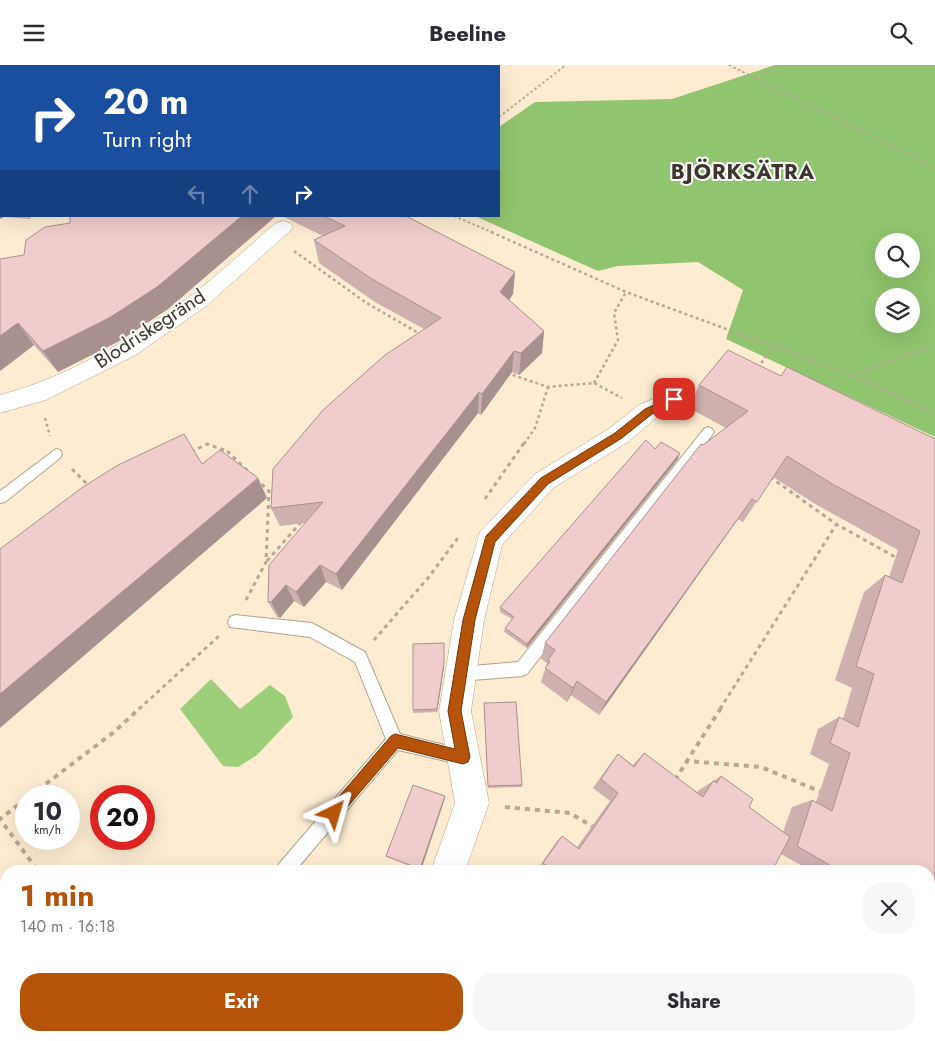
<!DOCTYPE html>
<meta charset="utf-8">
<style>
body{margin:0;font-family:Jost,sans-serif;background:#f7f7f7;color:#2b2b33;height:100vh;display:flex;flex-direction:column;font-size:19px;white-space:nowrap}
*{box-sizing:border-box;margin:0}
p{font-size:16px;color:#7c7c81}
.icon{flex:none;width:28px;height:28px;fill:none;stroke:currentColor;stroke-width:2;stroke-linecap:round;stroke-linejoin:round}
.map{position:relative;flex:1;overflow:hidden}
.sheet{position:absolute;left:0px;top:800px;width:935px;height:176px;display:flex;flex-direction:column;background:#fff;border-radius:20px 20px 0 0;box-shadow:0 5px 20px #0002}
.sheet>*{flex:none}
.top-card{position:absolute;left:0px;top:0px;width:500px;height:152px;box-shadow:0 5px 20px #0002;background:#1a4fa0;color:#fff;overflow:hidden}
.controls{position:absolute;left:875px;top:168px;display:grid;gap:10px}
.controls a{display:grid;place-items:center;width:45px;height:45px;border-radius:50%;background:#fff;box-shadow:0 5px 20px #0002;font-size:25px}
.speed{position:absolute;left:15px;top:720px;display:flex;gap:10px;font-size:25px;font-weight:700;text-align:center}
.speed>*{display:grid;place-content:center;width:65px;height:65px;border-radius:50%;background:#fff;box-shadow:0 5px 20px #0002;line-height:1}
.speed small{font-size:12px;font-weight:400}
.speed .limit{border:8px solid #d22;background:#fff;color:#111}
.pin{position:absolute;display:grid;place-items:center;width:42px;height:42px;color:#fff;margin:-21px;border-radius:10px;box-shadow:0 2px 8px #0006}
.me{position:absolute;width:55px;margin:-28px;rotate:40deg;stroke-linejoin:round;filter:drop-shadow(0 0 4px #0008)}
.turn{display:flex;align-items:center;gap:18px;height:105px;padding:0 20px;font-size:22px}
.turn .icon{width:65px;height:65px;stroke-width:2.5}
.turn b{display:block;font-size:35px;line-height:42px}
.lanes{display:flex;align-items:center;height:48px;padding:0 20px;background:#0003;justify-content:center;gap:25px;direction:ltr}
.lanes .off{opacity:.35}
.round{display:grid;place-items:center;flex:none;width:52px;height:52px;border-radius:20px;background:#f7f7f7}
.summary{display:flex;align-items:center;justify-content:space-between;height:85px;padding:0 20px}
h1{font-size:30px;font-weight:700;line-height:38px;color:#b45309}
.action{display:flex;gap:10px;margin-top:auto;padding:10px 20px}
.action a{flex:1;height:58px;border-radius:20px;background:#b45309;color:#fff;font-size:20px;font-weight:700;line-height:58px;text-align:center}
.action a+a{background:#f7f7f7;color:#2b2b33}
header{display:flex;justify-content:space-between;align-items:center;height:65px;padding:0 20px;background:#fff;font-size:22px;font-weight:700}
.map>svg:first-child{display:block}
</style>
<header><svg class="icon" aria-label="menu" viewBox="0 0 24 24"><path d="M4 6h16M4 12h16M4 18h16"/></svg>Beeline<svg class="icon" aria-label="search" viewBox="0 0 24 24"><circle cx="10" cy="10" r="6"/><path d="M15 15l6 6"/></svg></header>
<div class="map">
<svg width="935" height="976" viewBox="0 0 935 976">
<rect width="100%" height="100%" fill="#fdecd2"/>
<path fill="#9dcf7b" d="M 211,614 L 240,644 L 270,620 L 285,631 L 293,652 L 257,690 L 238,702 L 223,701 L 180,644 Z"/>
<path fill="#91c46e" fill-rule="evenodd" d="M 775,0 L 935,0 L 935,372 L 726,274 L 743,225 L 698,197 L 618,201 L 598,206 L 475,151 L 499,151 L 499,62 L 535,37 L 672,34 ZM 884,176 L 911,176 L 911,204 L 884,204 ZM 884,231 L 911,231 L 911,259 L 884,259 Z"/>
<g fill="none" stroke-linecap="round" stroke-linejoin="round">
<g stroke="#b1a289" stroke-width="2">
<g id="service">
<path d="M 708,362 L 712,364 L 714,367 L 712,370 L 527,609 L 522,611 L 460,616 L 455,614 L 452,609 L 455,604 L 460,602 L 518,597 L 704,364 Z"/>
<path d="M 56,384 L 60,385 L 62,389 L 60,393 L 5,437 L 0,438 L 0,426 Z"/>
<path d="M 235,550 L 312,558 L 365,587 L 400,669 L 469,686 L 471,692 L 469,698 L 463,700 L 398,685 L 295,806 L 275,806 L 278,800 L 386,674 L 355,597 L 310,572 L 230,562 L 228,557 L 230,552 Z"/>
<path d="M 147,970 L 167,970 L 165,976 L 145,976 Z"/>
</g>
</g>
<g stroke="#b1a289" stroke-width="1">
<g id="minor">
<path d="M 283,156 L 290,158 L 293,162 L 290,166 L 205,242 L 134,291 L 46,335 L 0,348 L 0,330 C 66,313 134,273 189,232 C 219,210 247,182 276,158 Z"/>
<path d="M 674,325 L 682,328 L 686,334 L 682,340 L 657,352 L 628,377 L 553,423 L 502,480 L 484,555 L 471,646 L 489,738 L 465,806 L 431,806 L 455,738 L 439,646 L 454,555 L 480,467 L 535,409 L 610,363 L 639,340 Z"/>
<path d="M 255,970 L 304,970 L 301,976 L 252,976 Z"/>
</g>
</g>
<g stroke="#b1a289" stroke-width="29">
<path id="tertiary" d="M 13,1 L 16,0"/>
</g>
<g stroke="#b6a894" stroke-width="2" stroke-dasharray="2.5 2.5" stroke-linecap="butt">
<path d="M 121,0 L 124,1"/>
<path d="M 729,0 L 935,103"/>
<path d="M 756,14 L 778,0"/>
<path d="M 499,52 L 566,0"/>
<path d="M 454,151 L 494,168"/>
</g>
<g stroke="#b6a894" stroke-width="2.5" stroke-dasharray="3 3" stroke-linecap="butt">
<path d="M 491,167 L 626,227 L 851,310 L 935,348"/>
<path d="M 294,186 L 365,237 L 420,269"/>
<path d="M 758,303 L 772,282"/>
<path d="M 507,308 L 548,322 L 594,318 L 622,333"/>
<path d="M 852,310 L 935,280"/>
<path d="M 594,318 L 618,275 L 614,248 L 626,227"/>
<path d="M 45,353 L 50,371"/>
<path d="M 524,379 L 535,363 L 548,322"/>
</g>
<g stroke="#b6a894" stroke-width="3" stroke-dasharray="4 4" stroke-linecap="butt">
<path d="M 191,387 L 207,379 L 227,386"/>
<path d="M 221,391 L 227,386 L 252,410"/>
<path d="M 72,404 L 89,421"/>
<path d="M 770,412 L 836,459 L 899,494"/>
<path d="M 485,434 L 524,378"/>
<path d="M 267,496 L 302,456"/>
<path d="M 246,535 L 266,497 L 269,426 L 256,414"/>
<path d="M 374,575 L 428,513 L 460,470"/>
<path d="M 139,644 L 219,571"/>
<path d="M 720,644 L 836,460"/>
</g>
<g stroke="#b6a894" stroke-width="4" stroke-dasharray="5 5" stroke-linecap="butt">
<path d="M 721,643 L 687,696 L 761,702 L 824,728"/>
<path d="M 675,715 L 687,696"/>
<path d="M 30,731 L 114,667 L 140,643"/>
<path d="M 26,734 L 0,754 L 38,806"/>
<path d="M 505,742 L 570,748 L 595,763"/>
<path d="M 0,892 L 6,902"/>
<path d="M 929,928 L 935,932"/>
<path d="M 52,970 L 56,976"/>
<path d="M 122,970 L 122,976"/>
<path d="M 795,976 L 797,970"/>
</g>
<use href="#service" fill="#fff" fill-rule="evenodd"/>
<use href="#minor" fill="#fff" fill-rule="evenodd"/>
<use href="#tertiary" stroke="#fff" stroke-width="28"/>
</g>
<g fill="#ceb0af">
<rect x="210" y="0" width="100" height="1"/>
<path d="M 1,63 L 1,151 L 30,151 L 31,154 L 4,152 L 0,154 L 0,64 Z"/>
<path d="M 70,151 L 276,151 L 168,244 L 121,275 L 58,307 L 34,280 L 0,306 L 24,190 L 70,158 Z"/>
<path d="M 282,151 L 406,151 L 515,207 L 513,229 L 509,235 L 544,266 L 542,288 L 519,310 L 512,307 L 481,350 L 478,348 L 342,525 L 326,517 L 304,542 L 294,536 L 280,553 L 277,552 L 268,537 L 305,458 L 280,461 L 271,443 L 424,264 L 375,237 L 319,198 L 314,175 L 323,171 Z"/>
<path d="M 781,311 L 935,374 L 935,895 L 929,891 L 929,806 L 811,806 L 781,789 L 772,806 L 543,806 L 539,802 L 557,776 L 562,771 L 577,782 L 610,736 L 593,723 L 610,699 L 618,689 L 633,700 L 644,688 L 697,728 L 699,725 L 721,711 L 749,742 L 783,767 L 792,742 L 812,735 L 816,737 L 829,699 L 810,689 L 818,664 L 839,652 L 843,654 L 852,623 L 835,615 L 864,527 L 885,510 L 889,512 L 898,485 L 817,440 L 773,412 L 743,457 L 738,454 L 599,650 L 571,630 L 567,637 L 541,617 L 547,598 L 541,594 L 545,578 L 703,380 L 726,363 L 689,343 L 699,320 Z"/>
<path d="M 655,384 L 678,394 L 527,583 L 504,567 L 505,563 L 512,554 L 500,547 L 500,542 Z"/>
<path d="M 444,602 L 437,647 L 413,648 L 413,645 Z"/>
<path d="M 484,638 L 522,720 L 522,722 L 488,723 Z"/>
<path d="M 445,733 L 421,805 L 387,792 L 386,791 Z"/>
<path d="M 424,970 L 448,970 L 451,973 L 453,970 L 675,970 L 672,976 L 420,976 Z"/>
</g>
<g fill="#a8908f">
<path d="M 304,0 L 310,0 L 310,1 L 301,1 Z"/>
<path d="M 0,146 L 1,148 L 1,151 L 4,152 L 0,154 Z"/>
<path d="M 242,151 L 276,151 L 168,244 L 121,275 L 58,307 L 43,286 Z"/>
<path d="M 515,207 L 513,229 L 499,250 L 500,227 Z"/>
<path d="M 18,258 L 34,280 L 0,306 L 0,271 Z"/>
<path d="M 544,266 L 542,288 L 519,310 L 521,288 Z"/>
<path d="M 514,286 L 512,307 L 481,350 L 482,329 Z"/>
<path d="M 479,327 L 478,348 L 342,525 L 336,509 Z"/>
<path d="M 680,388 L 678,394 L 527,583 L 527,579 Z"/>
<path d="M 258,413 L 267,433 L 0,663 L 0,629 Z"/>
<path d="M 752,434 L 738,454 L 599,650 L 606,637 Z"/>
<path d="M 320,500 L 326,517 L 304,542 L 296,527 Z"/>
<path d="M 286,520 L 294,536 L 280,553 L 271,537 Z"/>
<path d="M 444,578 L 444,602 L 437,647 L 437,644 Z"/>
<path d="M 577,616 L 571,630 L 567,637 L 573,623 Z"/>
<path d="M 445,731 L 445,733 L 421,805 L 420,804 Z"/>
<path d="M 179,801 L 184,802 L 188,806 L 184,806 Z"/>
<path d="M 0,956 L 6,964 L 6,970 L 10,970 L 15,976 L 0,976 Z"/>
<path d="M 440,970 L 448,970 L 451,973 L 451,976 L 446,976 Z"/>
</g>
<g fill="#f0cdcc" stroke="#a8908f">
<path d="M 232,0 L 304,0 L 301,1 L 235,1 Z"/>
<path d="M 1,63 L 1,130 L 0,130 L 0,64 Z"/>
<path d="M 70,151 L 242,151 L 157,222 L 109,253 L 43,286 L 18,258 L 0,271 L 0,194 L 24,190 L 26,175 L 45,162 L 70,158 Z"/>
<path d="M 324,151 L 406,151 L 515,207 L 500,227 L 544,266 L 521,288 L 514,286 L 482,329 L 479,327 L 336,509 L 320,500 L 296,527 L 286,520 L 271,537 L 268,537 L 269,500 L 323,437 L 271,443 L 273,404 L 323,345 L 385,290 L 441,253 L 372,214 L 314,175 L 345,161 Z"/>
<path d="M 728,285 L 781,311 L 787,302 L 935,374 L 935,878 L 932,876 L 930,886 L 929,885 L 929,806 L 840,806 L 797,781 L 812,735 L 832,746 L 850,688 L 830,678 L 839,652 L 858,662 L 874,609 L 856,601 L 885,510 L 902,518 L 920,466 L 834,420 L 787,391 L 757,437 L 752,434 L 606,637 L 577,616 L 573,623 L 545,603 L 550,597 L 548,595 L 555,585 L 545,578 L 701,379 L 703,380 L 748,346 L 699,320 Z"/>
<path d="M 184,369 L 202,399 L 220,385 L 258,413 L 0,629 L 0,484 L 83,422 L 118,400 Z"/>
<path d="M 646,375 L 655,384 L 661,377 L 680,388 L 527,579 L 505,563 L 514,552 L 500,542 Z"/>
<path d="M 444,578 L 444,598 L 437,644 L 413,645 L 413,579 Z"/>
<path d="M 516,637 L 522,720 L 488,721 L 484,638 Z"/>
<path d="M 644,688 L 703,732 L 713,716 L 717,718 L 721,711 L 753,734 L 749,742 L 790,772 L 772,806 L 553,806 L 543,798 L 562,771 L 579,784 L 618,728 L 601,714 L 618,689 L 634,702 Z"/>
<path d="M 413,720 L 445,731 L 420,804 L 386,791 Z"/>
<path d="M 179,801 L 184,806 L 174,806 Z"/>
<path d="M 426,970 L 440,970 L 446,976 L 422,976 Z"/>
<path d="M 457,970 L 675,970 L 672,976 L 453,976 Z"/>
</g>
<path fill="#b45309" stroke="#753606" d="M 674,331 L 679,334 L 677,337 L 652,349 L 622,373 L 548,419 L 495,477 L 475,555 L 461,646 L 470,692 L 468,697 L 463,699 L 398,683 L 338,753 L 334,755 L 329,753 L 327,748 L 329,743 L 391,671 L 395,669 L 455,684 L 448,646 L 463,555 L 486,471 L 541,413 L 615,368 L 645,344 Z"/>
<g text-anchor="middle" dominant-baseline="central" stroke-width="4" stroke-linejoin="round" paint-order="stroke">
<g font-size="20" fill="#3d362c" stroke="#fff">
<text transform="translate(150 264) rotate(-33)">Blodriskegränd</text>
</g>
<g font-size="21" font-weight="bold" letter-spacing="1" fill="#3d362c" stroke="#fff">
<text x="743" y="107">BJÖRKSÄTRA</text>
</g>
</g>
</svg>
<div class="controls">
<a><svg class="icon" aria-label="search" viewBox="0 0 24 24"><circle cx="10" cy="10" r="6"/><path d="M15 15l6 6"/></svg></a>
<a><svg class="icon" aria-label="layers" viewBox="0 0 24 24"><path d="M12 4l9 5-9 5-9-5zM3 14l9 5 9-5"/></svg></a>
</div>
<div class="speed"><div>10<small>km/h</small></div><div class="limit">20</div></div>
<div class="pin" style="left:674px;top:334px;background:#d93025"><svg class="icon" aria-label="arrive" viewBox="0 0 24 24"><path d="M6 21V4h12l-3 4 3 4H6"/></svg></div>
<svg class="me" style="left:334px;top:748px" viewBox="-20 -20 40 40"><path d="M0-17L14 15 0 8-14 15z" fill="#b45309" stroke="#fff" stroke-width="4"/></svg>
<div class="top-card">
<div class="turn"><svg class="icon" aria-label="right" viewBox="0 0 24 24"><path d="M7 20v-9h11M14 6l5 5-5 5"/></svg><div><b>20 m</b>Turn right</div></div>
<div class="lanes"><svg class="icon off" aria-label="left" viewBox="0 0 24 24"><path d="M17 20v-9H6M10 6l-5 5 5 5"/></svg><svg class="icon off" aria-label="ahead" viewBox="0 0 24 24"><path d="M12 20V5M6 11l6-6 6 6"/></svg><svg class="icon" aria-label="right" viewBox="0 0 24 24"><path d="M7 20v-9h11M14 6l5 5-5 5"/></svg></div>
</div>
<section class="sheet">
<div class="summary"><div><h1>1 min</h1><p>140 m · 16:18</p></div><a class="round"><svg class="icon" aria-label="close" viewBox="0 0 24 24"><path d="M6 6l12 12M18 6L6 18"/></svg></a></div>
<div class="action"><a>Exit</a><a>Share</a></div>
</section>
</div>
